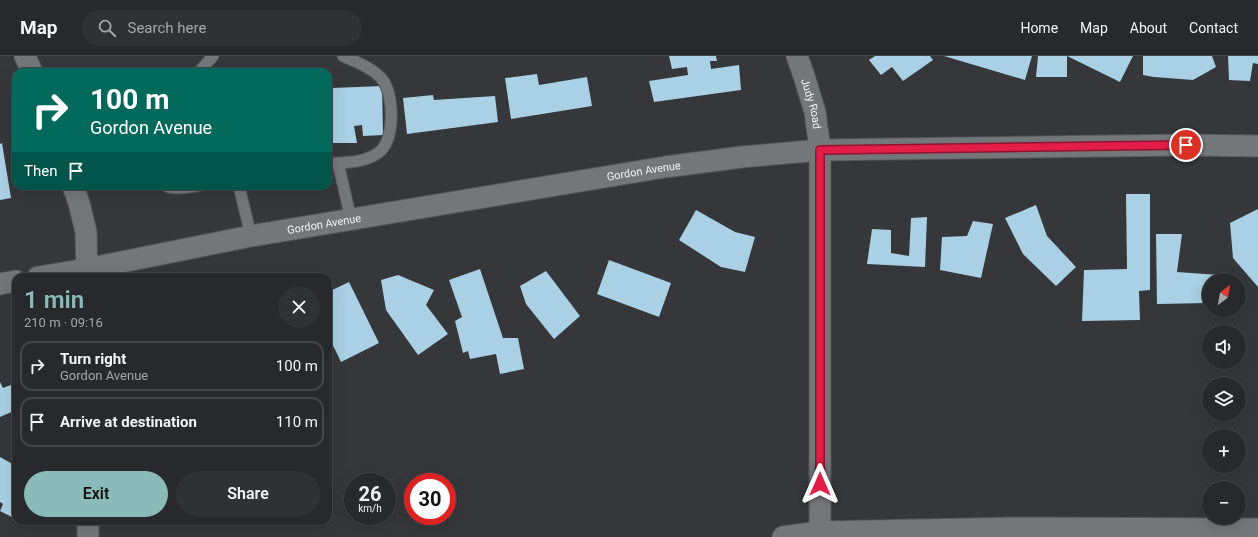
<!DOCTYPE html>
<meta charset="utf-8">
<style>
body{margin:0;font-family:Roboto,sans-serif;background:#303134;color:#f1f3f6;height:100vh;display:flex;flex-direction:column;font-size:15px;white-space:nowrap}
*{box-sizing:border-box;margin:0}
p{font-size:13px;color:#a5a6a9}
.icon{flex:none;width:22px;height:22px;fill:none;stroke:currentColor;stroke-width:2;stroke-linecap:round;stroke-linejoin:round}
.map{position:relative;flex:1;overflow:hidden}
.panel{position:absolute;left:12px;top:217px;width:320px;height:252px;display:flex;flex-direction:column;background:#28292c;border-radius:12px;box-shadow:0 4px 16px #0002,0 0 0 1px #444548}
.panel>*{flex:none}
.hud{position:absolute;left:12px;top:12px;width:320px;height:122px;border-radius:12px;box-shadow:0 4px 16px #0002,0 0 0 1px #444548;background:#00695c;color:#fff;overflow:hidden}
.needle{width:26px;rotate:31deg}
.controls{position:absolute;left:1202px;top:217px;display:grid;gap:8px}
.controls a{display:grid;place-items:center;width:44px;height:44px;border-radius:50%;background:#28292c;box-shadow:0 4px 16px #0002,0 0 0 1px #444548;font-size:20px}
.speed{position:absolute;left:344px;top:417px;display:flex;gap:8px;font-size:20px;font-weight:700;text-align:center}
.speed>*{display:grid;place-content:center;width:52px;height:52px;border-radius:50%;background:#28292c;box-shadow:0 4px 16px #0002,0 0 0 1px #444548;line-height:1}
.speed small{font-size:10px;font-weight:400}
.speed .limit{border:6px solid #d22;background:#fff;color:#111}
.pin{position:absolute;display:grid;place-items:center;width:34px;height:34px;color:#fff;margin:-17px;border:2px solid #fff;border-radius:50%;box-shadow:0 1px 4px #0007}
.me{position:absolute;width:44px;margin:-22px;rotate:0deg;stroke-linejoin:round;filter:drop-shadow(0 0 3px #0008)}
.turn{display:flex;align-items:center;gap:14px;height:84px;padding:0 12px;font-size:18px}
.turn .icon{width:52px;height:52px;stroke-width:2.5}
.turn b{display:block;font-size:28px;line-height:34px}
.then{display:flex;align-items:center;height:38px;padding:0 12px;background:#0003;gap:8px;font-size:15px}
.round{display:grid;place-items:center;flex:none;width:42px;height:42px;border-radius:21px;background:#303134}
.overview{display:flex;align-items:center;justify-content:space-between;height:68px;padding:0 12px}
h1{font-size:24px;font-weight:600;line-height:30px;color:#8bbbb9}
.primary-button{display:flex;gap:8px;margin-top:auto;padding:8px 12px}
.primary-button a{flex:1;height:46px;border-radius:24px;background:#8bbbb9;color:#111;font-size:16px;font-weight:600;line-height:46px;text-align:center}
.primary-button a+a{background:#303134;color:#f1f3f6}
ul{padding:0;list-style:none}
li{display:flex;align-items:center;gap:12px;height:50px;margin:0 8px 6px;padding:0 4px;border:2px solid #444548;border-radius:12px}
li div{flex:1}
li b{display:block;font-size:15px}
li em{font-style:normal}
header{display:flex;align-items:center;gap:24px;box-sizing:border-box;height:56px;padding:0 20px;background:#28292c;border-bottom:1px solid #444548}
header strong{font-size:19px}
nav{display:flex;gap:22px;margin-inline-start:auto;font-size:14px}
.search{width:280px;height:36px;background:#303134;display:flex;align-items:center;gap:10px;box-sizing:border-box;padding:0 14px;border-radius:22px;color:#a5a6a9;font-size:15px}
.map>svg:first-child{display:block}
</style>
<header>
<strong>Map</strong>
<div class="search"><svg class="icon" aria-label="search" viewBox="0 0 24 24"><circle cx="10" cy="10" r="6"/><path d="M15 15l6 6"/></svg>Search here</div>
<nav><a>Home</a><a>Map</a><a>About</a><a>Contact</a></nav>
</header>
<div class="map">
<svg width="1258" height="481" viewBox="0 0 1258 481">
<rect width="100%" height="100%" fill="#35373a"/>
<g fill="#a9d0e5">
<path d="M 669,0 L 716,0 L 717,5 L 710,5 L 711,13 L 739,9 L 741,34 L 654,46 L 649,25 L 688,19 L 687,11 L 672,13 Z"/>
<path d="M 875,0 L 930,0 L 933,4 L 903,25 L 892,11 L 881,19 L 869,4 Z"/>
<path d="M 944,0 L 1032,0 L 1025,24 Z"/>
<path d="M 1038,0 L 1067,0 L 1067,21 L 1036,21 Z"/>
<path d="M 1067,0 L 1133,0 L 1120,26 Z"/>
<path d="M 1143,0 L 1212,0 L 1216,11 L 1193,24 L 1154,21 L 1143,19 Z"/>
<path d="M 1228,0 L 1258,0 L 1258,8 L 1253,7 L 1250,25 L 1229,24 Z"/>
<path d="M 537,18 L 539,29 L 587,21 L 592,50 L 511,63 L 505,22 Z"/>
<path d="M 382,30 L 383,79 L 363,80 L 362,69 L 354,70 L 357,87 L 333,87 L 332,32 Z"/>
<path d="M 433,39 L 434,44 L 495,40 L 498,66 L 407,78 L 403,42 Z"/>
<path d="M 2,87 L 11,142 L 0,144 L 0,88 Z"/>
<path d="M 1126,138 L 1150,138 L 1150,234 L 1139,235 L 1140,264 L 1082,265 L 1084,214 L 1127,213 Z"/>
<path d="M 1036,149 L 1047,180 L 1076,211 L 1056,230 L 1023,198 L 1005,162 Z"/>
<path d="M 1258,153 L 1258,231 L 1233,202 L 1230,167 Z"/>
<path d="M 696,154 L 735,176 L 755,181 L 745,216 L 721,211 L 679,184 Z"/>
<path d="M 927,161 L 925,211 L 867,208 L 872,173 L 891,174 L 891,197 L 909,200 L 911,162 Z"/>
<path d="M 973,165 L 993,168 L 981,222 L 940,214 L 942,181 L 967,180 Z"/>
<path d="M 1156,178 L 1182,178 L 1177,216 L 1219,219 L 1219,224 L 1209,224 L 1209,247 L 1157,248 Z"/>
<path d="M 609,204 L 671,227 L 659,261 L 597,238 Z"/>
<path d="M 480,213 L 503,282 L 518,282 L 524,313 L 500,318 L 496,298 L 470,303 L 468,295 L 463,297 L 455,265 L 462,261 L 449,224 Z"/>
<path d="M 546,215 L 580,260 L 554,283 L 526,248 L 520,230 Z"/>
<path d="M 398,219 L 434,234 L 426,249 L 448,278 L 418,299 L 386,254 L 381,224 Z"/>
<path d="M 349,226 L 379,287 L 341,306 L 328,279 L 328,236 Z"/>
<path d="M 0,326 L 3,332 L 16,327 L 16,354 L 0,361 Z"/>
<path d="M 0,401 L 16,410 L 16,463 L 0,455 L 3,448 L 0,446 Z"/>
</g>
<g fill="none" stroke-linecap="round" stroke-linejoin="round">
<g stroke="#535558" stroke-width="13">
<g id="lane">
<path d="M 199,16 L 213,0"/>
<path d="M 338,107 L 351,163"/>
<path d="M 328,108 C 345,106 364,107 378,97 C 395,85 394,42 384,26 C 376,13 356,6 343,0"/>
<path d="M 166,130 C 175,134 188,131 198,130"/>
<path d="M 239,130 L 251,180"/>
</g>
</g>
<g stroke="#535558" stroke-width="23">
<g id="street">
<path d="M 25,0 L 32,16"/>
<path id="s1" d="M 797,0 L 804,20 L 815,56 L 820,94 L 820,481"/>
<path d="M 73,130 L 79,147 L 86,176 L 87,221"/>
<path id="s2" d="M 38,221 L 87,213 L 251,180 L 665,111 L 742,101 L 820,94 L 1186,89 L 1258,90"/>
<path d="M 0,228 L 16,225"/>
<path d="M 88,465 L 88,481"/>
<path d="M 783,481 L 820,476 L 1016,472 L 1258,473"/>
</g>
</g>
<use href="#lane" stroke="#74777a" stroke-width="11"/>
<use href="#street" stroke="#74777a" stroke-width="21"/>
</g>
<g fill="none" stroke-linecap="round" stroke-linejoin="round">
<g stroke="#92132f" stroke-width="10">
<path id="route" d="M 820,428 L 820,94 L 1186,89"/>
</g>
<use href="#route" stroke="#e11d48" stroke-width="7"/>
</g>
<g text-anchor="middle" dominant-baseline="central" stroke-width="4" stroke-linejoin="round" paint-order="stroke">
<g font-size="11" fill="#f1f2f4" stroke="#1d1e20">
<text stroke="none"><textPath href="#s1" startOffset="50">Judy Road</textPath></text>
<text stroke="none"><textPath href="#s2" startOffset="615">Gordon Avenue</textPath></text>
<text stroke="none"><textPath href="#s2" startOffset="291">Gordon Avenue</textPath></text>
</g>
</g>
</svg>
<div class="controls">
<a><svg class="needle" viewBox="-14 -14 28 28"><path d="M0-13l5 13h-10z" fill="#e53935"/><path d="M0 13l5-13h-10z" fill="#a5a6a9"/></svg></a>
<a><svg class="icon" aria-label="sound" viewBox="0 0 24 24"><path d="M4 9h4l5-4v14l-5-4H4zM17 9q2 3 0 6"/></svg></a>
<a><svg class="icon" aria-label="layers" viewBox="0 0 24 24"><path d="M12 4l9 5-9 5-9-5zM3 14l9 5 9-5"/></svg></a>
<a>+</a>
<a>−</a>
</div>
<div class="speed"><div>26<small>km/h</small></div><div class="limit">30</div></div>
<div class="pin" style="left:1186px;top:89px;background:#d93025"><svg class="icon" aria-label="arrive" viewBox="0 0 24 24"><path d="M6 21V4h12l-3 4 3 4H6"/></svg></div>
<svg class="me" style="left:820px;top:428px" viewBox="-20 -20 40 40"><path d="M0-17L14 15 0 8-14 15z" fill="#e11d48" stroke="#fff" stroke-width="4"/></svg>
<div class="hud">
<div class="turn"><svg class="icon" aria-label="right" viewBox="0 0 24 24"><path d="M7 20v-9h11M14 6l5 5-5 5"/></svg><div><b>100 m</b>Gordon Avenue</div></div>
<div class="then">Then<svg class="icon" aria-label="arrive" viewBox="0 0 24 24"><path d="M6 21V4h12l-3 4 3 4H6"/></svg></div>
</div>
<section class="panel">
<div class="overview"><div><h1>1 min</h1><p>210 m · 09:16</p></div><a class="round"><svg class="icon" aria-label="close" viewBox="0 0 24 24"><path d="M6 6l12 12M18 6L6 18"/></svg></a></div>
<ul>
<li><svg class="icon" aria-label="right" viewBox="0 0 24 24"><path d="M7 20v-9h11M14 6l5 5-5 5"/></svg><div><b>Turn right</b><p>Gordon Avenue</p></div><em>100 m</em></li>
<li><svg class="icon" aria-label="arrive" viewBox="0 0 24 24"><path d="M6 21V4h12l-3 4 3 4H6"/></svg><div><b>Arrive at destination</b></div><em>110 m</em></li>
</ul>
<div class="primary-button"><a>Exit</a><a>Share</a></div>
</section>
</div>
